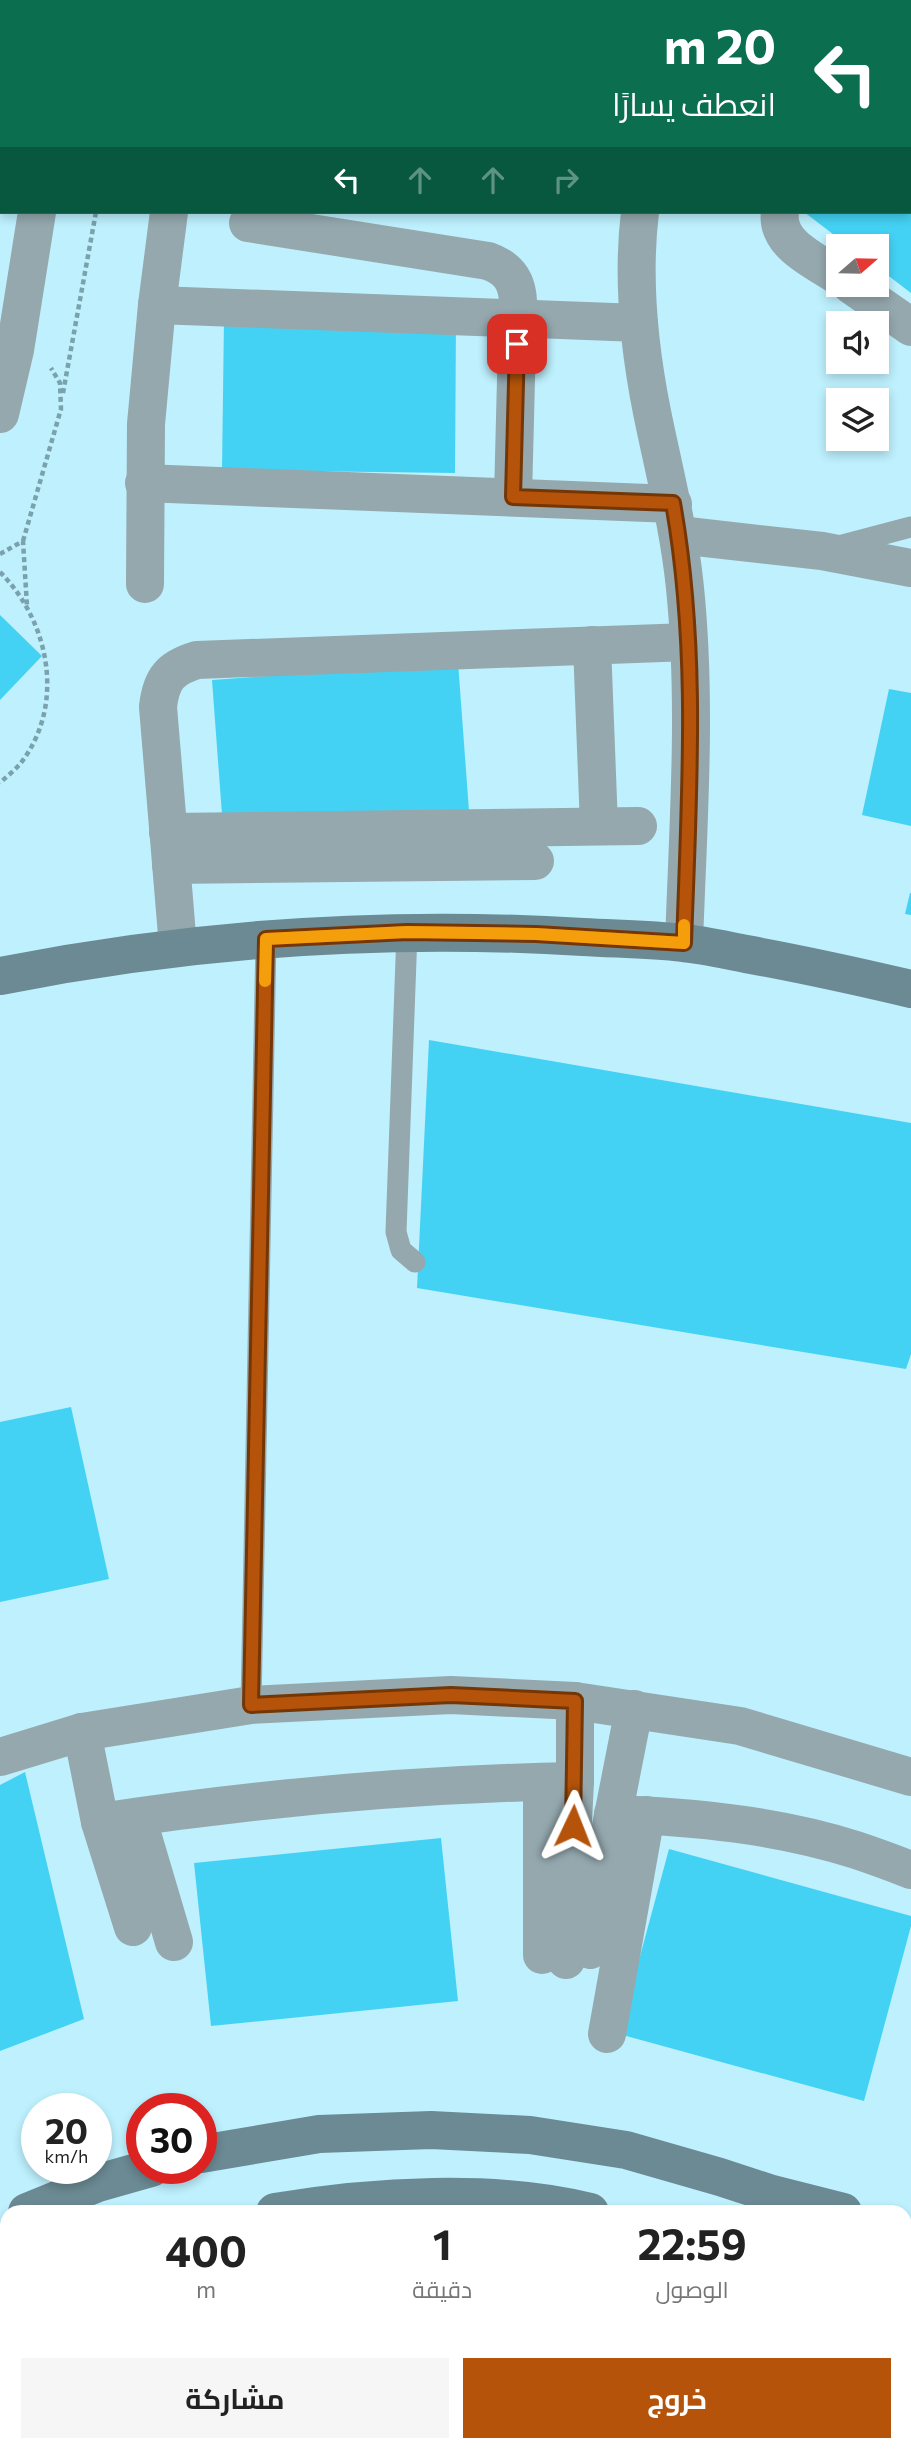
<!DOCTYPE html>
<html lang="ar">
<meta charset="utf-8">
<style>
body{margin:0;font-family:Commissioner,Cairo,sans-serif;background:#f6f6f6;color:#222;direction:rtl;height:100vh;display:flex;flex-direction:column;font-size:26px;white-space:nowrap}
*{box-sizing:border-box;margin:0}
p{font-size:23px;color:#767676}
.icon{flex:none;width:38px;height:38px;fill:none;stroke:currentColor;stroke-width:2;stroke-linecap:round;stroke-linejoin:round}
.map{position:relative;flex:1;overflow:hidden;direction:ltr}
.sheet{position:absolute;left:0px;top:2205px;width:912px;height:247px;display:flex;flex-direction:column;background:#fff;border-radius:21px 21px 0 0;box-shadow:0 4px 10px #0003;direction:rtl}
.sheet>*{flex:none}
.banner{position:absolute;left:0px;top:0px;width:912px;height:214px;box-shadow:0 4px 10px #0003;direction:rtl;background:#0b6e4f;color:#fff;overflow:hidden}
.needle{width:46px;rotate:70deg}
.fabs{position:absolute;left:826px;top:234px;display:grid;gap:14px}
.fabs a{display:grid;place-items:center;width:63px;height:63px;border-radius:0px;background:#fff;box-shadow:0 4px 10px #0003;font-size:35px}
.speed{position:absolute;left:21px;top:2093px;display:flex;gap:14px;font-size:35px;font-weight:700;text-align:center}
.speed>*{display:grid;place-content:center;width:91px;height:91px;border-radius:50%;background:#fff;box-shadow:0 4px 10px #0003;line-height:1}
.speed small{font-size:18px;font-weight:400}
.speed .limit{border:10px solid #d22;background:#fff;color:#111}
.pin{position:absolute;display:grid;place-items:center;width:60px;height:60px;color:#fff;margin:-30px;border-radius:14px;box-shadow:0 4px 10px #0006}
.me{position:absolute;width:77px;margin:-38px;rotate:2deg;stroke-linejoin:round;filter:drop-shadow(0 0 5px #0008)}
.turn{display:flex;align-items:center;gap:24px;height:147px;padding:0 21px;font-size:32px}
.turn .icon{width:91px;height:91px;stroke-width:2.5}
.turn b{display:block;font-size:49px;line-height:60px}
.lanes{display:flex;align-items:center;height:66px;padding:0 21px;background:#0003;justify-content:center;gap:35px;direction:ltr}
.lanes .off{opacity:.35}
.eta{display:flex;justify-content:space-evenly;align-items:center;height:119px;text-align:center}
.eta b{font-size:42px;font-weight:700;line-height:49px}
.cta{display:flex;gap:14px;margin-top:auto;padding:14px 21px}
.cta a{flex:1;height:80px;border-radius:0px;background:#b45309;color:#fff;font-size:28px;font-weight:700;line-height:80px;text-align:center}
.cta a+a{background:#f6f6f6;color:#222}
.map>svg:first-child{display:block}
</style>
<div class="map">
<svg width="911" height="2451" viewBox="0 0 911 2451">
<rect width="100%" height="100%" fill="#bef0fe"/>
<g fill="#44d2f4">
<path d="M 804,212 L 911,212 L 911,293 L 877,267 L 877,247 L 850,247 Z"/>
<path d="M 224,318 L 456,320 L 455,473 L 222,470 Z"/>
<path d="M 0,615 L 42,656 L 0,700 Z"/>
<path d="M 458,662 L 469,811 L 223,828 L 212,680 Z"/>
<path d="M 889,689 L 911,693 L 911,826 L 862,815 Z"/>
<path d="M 910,893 L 911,893 L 911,915 L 905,914 Z"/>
<path d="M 429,1040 L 911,1123 L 911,1354 L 906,1369 L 417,1288 Z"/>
<path d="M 71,1407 L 109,1579 L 0,1602 L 0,1422 Z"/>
<path d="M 25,1772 L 84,2019 L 0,2051 L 0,1785 Z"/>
<path d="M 441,1838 L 458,2001 L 211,2026 L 194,1863 Z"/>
<path d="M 669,1849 L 911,1916 L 911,1926 L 864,2101 L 619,2034 Z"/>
</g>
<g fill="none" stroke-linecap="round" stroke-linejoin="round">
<g stroke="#7aa1ac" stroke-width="4.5" stroke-dasharray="5 3.5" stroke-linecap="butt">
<path d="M 137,2 L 138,0"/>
<path d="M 0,61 L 2,61"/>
<path d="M 0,177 L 2,168"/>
<path d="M 63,393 L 96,212"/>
<path d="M 23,541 L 61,409 L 60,383 L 51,368"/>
<path d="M 0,554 L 23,541 L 27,606"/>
<path d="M 0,572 C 50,622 66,706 20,764 C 14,771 6,777 0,783"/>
</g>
<g stroke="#94a8ae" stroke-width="21">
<path d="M 813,0 L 815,2"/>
<path d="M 844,0 L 847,2"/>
<path d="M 839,546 L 911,527"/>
<path d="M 407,932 L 396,1232 L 401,1250 L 415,1262"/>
<path d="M 251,1705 L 266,939"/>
</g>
<g stroke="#94a8ae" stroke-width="38">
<path d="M 550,0 L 554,2"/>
<path d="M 82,2 L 82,0"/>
<path d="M 612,2 L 613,0"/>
<path d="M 694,2 L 695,0"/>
<path d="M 910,74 L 911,74"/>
<path d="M 640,212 C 632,278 639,347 652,412 C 664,471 679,528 685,588 C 697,706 688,825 684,943"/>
<path d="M 780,212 C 775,244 816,261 838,276"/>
<path d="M 248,223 L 488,261 C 508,268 517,280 518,301 L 513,497"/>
<path d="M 851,285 L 911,327"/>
<path d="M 157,305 L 639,323"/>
<path d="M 0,414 L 15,350 L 37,212"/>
<path d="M 144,483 L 673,504"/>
<path d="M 679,535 L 822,551 L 911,568"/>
<path d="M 145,584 L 146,424 L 157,305 L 169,212"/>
<path d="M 592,645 L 599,826"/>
<path d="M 168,832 L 638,826"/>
<path d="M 171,865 L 535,861"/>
<path d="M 178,947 L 158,707 C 161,679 170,668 197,660 L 689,642"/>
<path d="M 82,1732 L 100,1822 L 133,1927"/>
<path d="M 0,1757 L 82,1732 L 251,1705 L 451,1695 L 575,1701 L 740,1726 L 911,1777"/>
<path d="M 542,1782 L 542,1955"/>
<path d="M 613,1814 C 694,1817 778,1825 856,1850 C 874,1856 893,1863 911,1870"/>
<path d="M 137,1817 L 174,1942"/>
<path d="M 100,1822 C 258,1798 416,1784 575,1781"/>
<path d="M 590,1950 L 600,1882 L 634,1709"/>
<path d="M 566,1960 L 575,1781 L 575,1701"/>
<path d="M 607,2034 L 646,1815"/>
</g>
<g stroke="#6b8a93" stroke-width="38">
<path d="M 0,976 C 192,938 388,925 583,937 C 616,939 650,939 683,943 C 704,945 725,950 746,954 C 801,964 856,976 911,989"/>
<path d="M 201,2154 L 319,2134 L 431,2130 L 530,2135 L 626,2150 L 720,2177 L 772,2194 L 843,2212"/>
<path d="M 27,2212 L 98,2183 L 151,2168"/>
<path d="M 275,2212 C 371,2196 495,2188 590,2212"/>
<path d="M 905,2245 L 911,2240"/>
<path d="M 0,2302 L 7,2298"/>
<path d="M 903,2445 L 910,2451"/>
</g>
</g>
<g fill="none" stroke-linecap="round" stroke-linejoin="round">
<g stroke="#753606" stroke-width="18">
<path id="route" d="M 517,344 L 513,497 L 673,503 C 699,649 689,795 684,943 L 536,934 L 407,932 L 266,939 L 251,1705 L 451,1695 L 575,1701 L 573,1826"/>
</g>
<use href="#route" stroke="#b45309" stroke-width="12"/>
<path stroke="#f59e0b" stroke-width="12" d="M 265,981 L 266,939 L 407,932 L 536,934 L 684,943 L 684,925"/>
</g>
</svg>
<div class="fabs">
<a><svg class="needle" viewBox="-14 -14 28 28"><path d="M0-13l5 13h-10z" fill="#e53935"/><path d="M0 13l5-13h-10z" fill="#767676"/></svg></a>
<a><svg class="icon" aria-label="sound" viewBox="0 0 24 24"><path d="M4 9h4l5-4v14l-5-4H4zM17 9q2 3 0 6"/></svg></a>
<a><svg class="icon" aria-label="layers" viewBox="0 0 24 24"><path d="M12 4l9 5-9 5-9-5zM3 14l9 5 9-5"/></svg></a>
</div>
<div class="speed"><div>20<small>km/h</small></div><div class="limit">30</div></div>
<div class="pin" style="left:517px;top:344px;background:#d93025"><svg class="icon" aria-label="arrive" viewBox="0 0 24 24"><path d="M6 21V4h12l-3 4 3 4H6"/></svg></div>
<svg class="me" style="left:573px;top:1826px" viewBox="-20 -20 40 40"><path d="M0-17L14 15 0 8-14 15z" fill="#b45309" stroke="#fff" stroke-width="4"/></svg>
<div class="banner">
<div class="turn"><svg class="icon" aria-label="left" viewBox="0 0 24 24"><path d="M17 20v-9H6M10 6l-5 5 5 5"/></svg><div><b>20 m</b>انعطف يسارًا</div></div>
<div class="lanes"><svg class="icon" aria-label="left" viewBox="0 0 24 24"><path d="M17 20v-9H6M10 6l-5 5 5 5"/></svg><svg class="icon off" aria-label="ahead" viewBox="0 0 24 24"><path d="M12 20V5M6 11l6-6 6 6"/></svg><svg class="icon off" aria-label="ahead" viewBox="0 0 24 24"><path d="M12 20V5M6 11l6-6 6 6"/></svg><svg class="icon off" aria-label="right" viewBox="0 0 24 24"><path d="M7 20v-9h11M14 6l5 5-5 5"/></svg></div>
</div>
<section class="sheet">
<div class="eta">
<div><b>22:59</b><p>الوصول</p></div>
<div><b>1</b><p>دقيقة</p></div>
<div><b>400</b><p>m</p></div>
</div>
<div class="cta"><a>خروج</a><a>مشاركة</a></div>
</section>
</div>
